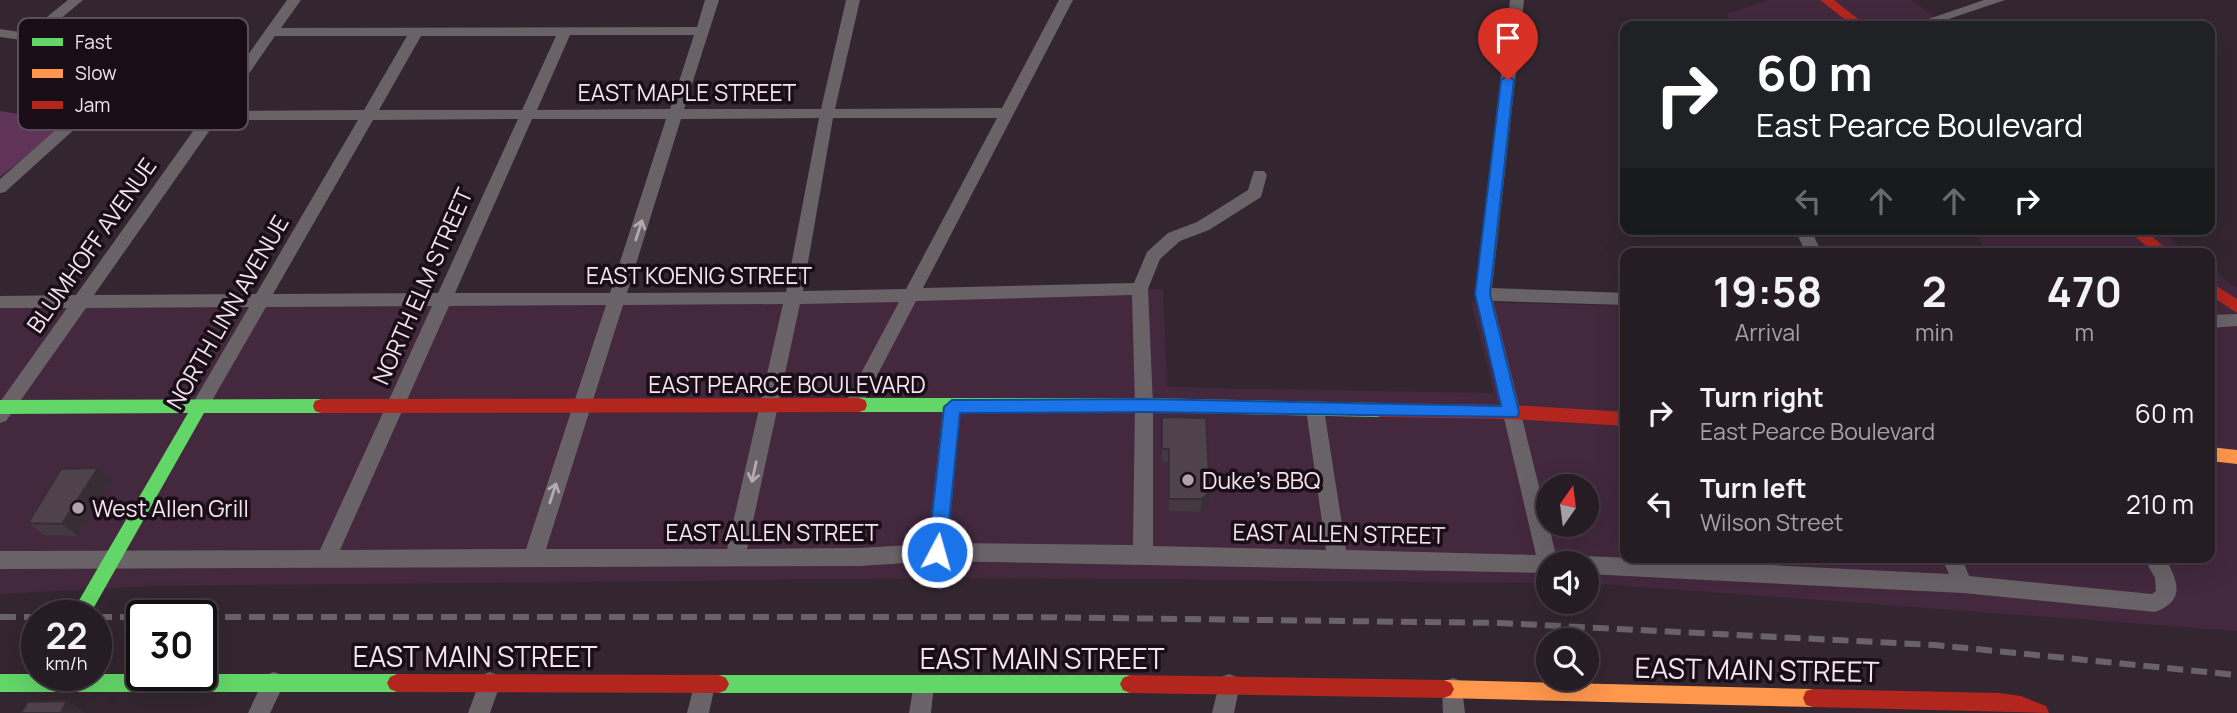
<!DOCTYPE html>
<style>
body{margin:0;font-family:Manrope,sans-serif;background:#2e252c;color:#f1f3f6;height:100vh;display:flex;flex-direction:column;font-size:26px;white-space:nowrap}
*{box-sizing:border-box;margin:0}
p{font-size:23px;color:#a4a1a6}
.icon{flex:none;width:38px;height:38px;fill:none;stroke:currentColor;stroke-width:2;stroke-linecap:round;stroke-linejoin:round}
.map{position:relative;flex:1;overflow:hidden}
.sheet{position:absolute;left:1620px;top:248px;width:595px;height:315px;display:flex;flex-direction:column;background:#261c24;border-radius:14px;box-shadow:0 7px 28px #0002,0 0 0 2px #423a41}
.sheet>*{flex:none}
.guide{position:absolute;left:1620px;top:21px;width:595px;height:214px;border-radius:14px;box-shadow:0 7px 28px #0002,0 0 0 2px #423a41;background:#202124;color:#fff;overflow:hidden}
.needle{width:46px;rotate:14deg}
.fabs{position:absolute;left:1536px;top:474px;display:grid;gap:14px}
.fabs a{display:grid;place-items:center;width:63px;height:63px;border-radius:50%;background:#261c24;box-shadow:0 7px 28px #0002,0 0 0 2px #423a41;font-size:35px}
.speed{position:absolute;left:21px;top:600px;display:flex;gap:14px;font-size:35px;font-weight:700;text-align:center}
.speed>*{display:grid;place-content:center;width:91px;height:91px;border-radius:50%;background:#261c24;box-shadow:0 7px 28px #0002,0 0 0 2px #423a41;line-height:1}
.speed small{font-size:18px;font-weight:400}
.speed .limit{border:4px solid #111;border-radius:10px;background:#fff;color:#111}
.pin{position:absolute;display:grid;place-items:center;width:60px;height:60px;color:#fff;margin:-72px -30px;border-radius:50% 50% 50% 0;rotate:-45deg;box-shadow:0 0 7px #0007}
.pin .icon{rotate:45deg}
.me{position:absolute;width:77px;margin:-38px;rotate:6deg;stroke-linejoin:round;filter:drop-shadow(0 0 5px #0008)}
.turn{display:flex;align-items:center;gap:24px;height:147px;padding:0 21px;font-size:32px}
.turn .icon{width:91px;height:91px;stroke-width:2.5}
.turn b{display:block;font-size:49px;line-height:60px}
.lanes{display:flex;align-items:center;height:66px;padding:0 21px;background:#0003;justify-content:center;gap:35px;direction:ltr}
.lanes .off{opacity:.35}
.eta{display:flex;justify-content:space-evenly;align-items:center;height:119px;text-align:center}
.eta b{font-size:42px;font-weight:700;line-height:49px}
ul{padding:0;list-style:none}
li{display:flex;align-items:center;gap:21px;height:91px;padding:0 21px}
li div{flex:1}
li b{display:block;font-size:26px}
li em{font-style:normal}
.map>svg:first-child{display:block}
</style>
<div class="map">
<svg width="2237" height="713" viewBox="0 0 2237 713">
<rect width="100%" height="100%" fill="#332630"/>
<g fill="#43283e" fill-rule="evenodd">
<path d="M 1769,0 L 1911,0 L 1948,26 L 1731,26 L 1727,14 Z"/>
<path d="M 1977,229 L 2156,229 L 2190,254 L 1985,254 Z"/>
<path d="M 2210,268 L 2237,288 L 2237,631 L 1587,583 L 1587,564 L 1549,564 L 1549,583 L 974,578 L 155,586 L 0,594 L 0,306 L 793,298 L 1163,289 L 1167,387 L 1494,393 L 1471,302 L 1626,306 L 1626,558 L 2210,558 ZM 1549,486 L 1587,486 L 1587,525 L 1549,525 Z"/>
</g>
<path fill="#603359" d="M 0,111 L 68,122 L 0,177 Z"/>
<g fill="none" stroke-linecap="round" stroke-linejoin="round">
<g fill="#696368" fill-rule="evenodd">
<path d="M 68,0 L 83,0 L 41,35 L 100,45 L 100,51 L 0,37 L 0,29 L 27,33 Z"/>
<path d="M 287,0 L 301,0 L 281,28 L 697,27 L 705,0 L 719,0 L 684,109 L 821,109 L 846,0 L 860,0 L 835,109 L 1002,108 L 1059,0 L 1073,0 L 923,288 L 1134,283 L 1147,252 L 1168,233 L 1197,222 L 1248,190 L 1254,171 L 1264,171 L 1267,175 L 1261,197 L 1209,230 L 1180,241 L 1160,259 L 1148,289 L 1153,405 L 1153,546 L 1326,550 L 1306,409 L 1309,404 L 1321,404 L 1324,409 L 1346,550 L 1536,555 L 1475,294 L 1510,0 L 1524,0 L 1492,288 L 1626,293 L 1626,305 L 1493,301 L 1556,555 L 1566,558 L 1569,564 L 1549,564 L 1549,573 L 937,561 L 860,566 L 0,569 L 0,551 L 320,550 L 432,306 L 266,307 L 206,411 L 194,411 L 191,406 L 249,307 L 86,308 L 6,421 L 0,423 L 0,402 L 67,308 L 0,308 L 0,296 L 76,295 L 201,120 L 97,121 L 78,126 L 5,192 L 0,193 L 0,179 L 68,119 L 97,111 L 208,111 ZM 570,35 L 694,35 L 670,109 L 537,110 ZM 275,36 L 407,36 L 364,110 L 223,111 ZM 421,36 L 556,36 L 522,110 L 379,110 ZM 819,118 L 786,292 L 627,293 L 681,119 ZM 833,118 L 997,118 L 906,289 L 803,291 ZM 518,119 L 438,293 L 273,294 L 373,120 ZM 532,119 L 666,119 L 610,293 L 455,293 ZM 217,120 L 358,120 L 256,294 L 94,295 ZM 1132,295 L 1135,405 L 1133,545 L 948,543 L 961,407 L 958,402 L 946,402 L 943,407 L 928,544 L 860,548 L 747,549 L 800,304 L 899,302 L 843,407 L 846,412 L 858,412 L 916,301 ZM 783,304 L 727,549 L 546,549 L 623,305 ZM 606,305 L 526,549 L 340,550 L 449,306 Z"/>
<path d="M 1984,0 L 2005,0 L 1928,26 L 1908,26 Z"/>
<path d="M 1795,229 L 1811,229 L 1822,254 L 1806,254 Z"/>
<path d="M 2237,314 L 2237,326 L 2210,328 L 2210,315 Z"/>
<path d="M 1587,556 L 1949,574 L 1942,558 L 1962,558 L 1969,576 L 2152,594 L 2156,591 L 2155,578 L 2144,558 L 2165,558 C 2179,582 2185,601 2155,612 L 1963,593 L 1587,574 L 1587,564 L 1578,564 L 1580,559 Z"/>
<path d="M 274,672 L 282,675 L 285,682 L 270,713 L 248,713 L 266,675 Z"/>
<path d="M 490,672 L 498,675 L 501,682 L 490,713 L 468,713 L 482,675 Z"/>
<path d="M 1229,674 L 1237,677 L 1240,684 L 1234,713 L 1212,713 L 1221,677 Z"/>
<path d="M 704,675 L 712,678 L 715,685 L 709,713 L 687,713 L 696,678 Z"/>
<path d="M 923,675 L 931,678 L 934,685 L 931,713 L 909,713 L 915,678 Z"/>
<path d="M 1453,678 L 1461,681 L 1465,713 L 1443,713 L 1442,688 L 1445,681 Z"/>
</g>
<g fill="#63d668" fill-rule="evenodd">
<path d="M 859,398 L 1144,398 L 1380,403 L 1386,405 L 1388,410 L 1386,415 L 1380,417 L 1144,412 L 859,412 L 853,410 L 851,405 L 853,400 Z"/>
<path d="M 321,399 L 327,401 L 329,406 L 327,411 L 321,413 L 204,413 L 89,616 L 70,616 L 188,413 L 0,414 L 0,400 Z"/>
<path d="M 0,674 L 397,674 L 404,677 L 407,683 L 404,689 L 397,692 L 0,692 Z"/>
<path d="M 719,675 L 1130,675 L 1137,678 L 1140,684 L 1137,690 L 1130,693 L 719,693 L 712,690 L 709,684 L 712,678 Z"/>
</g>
<g fill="#ff974d" fill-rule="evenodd">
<path d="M 2210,447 L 2237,450 L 2237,464 L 2210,461 Z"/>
<path d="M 1444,680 L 1813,689 L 1820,691 L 1823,698 L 1820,705 L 1813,707 L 1444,698 L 1437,695 L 1434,689 L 1437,683 Z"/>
</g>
<g fill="#b3261e" fill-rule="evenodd">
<path d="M 1820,0 L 1834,0 L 1867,26 L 1853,26 Z"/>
<path d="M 2126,229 L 2143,229 L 2173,254 L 2156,254 Z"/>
<path d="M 2210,282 L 2237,299 L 2237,313 L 2210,295 Z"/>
<path d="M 859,398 L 865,400 L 867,405 L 865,410 L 859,412 L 321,413 L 315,411 L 313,406 L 315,401 L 321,399 Z"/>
<path d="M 1380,403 L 1511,405 L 1626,412 L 1626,426 L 1511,419 L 1380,417 L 1374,415 L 1372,410 L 1374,405 Z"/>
<path d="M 397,674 L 719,675 L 726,678 L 729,684 L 726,690 L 719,693 L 397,692 L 390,689 L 387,683 L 390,677 Z"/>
<path d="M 1130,675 L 1444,680 L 1451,683 L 1454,689 L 1451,695 L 1444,698 L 1130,693 L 1123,690 L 1120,684 L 1123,678 Z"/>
<path d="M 1813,689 L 1999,693 L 2021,696 L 2046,706 L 2049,713 L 1813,707 L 1806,705 L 1803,698 L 1806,691 Z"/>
</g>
<g stroke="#6a6269" stroke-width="6" stroke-dasharray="16 8" stroke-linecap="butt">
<path d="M 0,617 L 37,617"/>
<path d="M 96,617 L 142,617"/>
<path d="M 201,617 L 1029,617 L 1500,623 L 1935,645 L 2237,675"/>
</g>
</g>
<g fill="#443941">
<path d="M 1162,417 L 1210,492 L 1209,504 L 1200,512 L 1169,511 L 1168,462 L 1162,462 Z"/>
<path d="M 112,480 L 78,536 L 44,535 L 28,523 Z"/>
</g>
<g fill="#372e35">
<path d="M 98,468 L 112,480 L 78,536 L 62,524 Z"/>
<path d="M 1210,492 L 1209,504 L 1200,512 L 1202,499 Z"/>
<path d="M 67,701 L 85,712 L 84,713 L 61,713 Z"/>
</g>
<g fill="#4f424c" stroke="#372e35" stroke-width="2">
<path d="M 1162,417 L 1206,418 L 1210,492 L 1202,499 L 1169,499 L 1169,449 L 1162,449 Z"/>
<path d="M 98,468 L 62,524 L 28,523 L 61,469 Z"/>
<path d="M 67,701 L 61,713 L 21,713 L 28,702 Z"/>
</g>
<defs><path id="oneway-shaft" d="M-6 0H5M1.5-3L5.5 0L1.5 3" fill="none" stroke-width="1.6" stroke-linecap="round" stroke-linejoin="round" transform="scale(1.75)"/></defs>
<g stroke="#b5aab3">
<use href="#oneway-shaft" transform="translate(639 230) rotate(-72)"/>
<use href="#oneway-shaft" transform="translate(754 472) rotate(102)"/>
<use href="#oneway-shaft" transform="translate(553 493) rotate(-72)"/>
</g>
<path fill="#1a73e8" stroke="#114b97" stroke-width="2" d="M 1508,76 L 1514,80 L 1490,294 L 1519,412 L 1517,417 L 1144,412 L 960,413 L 946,552 L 943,558 L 931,558 L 928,552 L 944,407 L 952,400 L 1144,399 L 1501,406 L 1475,294 L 1501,80 Z"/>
<g fill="#b0a2ad" stroke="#190e17" stroke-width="2.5">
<circle cx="1188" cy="480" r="7"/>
<circle cx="78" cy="508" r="7"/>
</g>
<g text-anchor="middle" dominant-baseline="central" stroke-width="7" stroke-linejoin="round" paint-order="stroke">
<g font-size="23" fill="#f4e4f0" stroke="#190e17">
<text x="687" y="92">EAST MAPLE STREET</text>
<text transform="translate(91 245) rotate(-55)">BLUMHOFF AVENUE</text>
<text x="699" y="275">EAST KOENIG STREET</text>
<text transform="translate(422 286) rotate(-66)">NORTH ELM STREET</text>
<text transform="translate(227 312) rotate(-60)">NORTH LINN AVENUE</text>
<text x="787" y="384">EAST PEARCE BOULEVARD</text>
<text x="772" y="532">EAST ALLEN STREET</text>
<text transform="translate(1339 533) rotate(1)">EAST ALLEN STREET</text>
</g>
<g font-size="23" fill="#f4e4f0" stroke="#190e17" text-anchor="start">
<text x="1202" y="480">Duke's BBQ</text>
<text x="92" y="508">West Allen Grill</text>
</g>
<g font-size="28" fill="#f4e4f0" stroke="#190e17">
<text x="475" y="656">EAST MAIN STREET</text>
<text x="1042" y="658">EAST MAIN STREET</text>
<text transform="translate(1757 669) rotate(1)">EAST MAIN STREET</text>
</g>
</g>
<rect x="18" y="18" width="230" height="112" rx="10" fill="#190e17" stroke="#5b4e58" stroke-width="2"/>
<rect x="32" y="38" width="31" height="8" fill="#63d668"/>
<rect x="32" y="69" width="31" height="9" fill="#ff974d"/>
<rect x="32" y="101" width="31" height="8" fill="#b3261e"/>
<g font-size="19" fill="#f4e4f0">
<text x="75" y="49">Fast</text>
<text x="75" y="80">Slow</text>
<text x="75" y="112">Jam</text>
</g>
</svg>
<div class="fabs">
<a><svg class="needle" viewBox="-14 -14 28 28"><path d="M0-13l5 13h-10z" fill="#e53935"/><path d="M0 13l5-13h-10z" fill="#a4a1a6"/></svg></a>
<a><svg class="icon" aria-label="sound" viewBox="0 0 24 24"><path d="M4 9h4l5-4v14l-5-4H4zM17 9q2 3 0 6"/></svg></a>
<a><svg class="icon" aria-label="search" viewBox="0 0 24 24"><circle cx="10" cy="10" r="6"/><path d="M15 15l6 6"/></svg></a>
</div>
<div class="speed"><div>22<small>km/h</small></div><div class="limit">30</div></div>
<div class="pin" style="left:1508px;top:80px;background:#d93025"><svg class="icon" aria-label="arrive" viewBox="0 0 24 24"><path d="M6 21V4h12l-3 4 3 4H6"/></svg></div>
<svg class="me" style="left:937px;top:552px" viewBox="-20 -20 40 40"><circle r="17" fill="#1a73e8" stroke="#fff" stroke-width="3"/><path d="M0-11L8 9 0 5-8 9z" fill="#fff"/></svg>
<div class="guide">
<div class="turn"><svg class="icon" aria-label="right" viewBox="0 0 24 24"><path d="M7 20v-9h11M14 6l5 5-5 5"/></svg><div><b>60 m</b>East Pearce Boulevard</div></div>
<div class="lanes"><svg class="icon off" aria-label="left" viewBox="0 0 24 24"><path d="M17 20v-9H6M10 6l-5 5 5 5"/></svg><svg class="icon off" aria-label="ahead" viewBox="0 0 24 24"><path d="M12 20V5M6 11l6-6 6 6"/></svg><svg class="icon off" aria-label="ahead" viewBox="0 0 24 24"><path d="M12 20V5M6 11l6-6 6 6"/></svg><svg class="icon" aria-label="right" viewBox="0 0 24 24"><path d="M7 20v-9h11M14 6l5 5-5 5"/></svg></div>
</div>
<section class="sheet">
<div class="eta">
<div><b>19:58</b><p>Arrival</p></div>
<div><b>2</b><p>min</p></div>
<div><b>470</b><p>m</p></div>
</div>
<ul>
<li><svg class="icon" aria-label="right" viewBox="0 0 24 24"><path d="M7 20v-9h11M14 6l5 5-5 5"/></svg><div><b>Turn right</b><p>East Pearce Boulevard</p></div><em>60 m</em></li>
<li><svg class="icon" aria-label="left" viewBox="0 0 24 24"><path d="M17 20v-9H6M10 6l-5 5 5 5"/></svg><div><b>Turn left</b><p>Wilson Street</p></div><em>210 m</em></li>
</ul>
</section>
</div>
